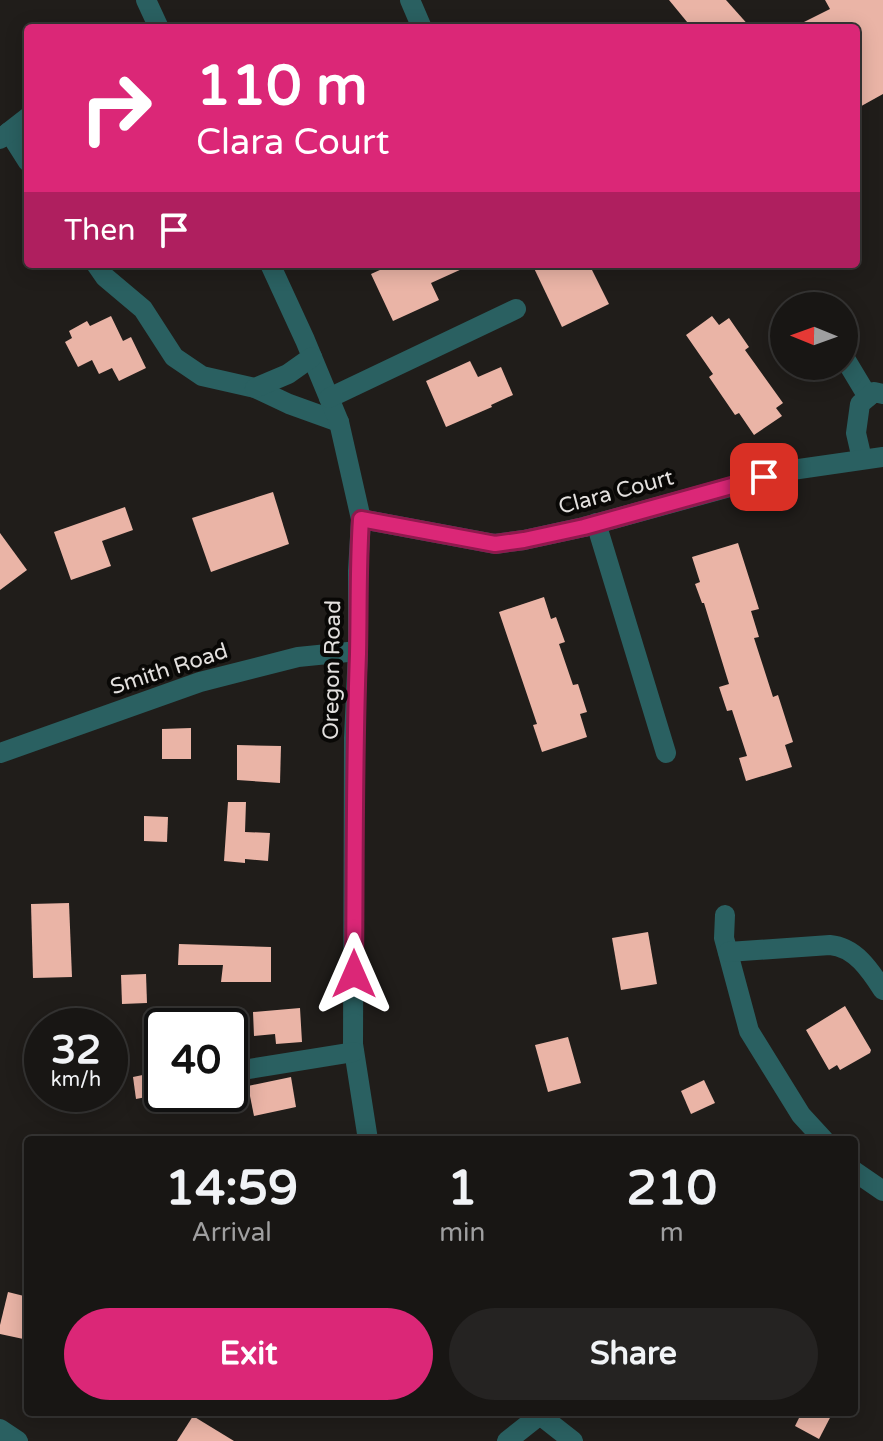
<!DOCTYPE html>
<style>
body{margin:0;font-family:"Varela Round",sans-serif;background:#252322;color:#f1f3f6;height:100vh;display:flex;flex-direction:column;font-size:30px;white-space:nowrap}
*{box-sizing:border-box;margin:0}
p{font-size:26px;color:#9f9fa0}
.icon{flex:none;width:44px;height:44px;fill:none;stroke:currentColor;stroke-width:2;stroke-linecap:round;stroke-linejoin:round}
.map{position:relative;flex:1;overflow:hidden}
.panel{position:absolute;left:24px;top:1136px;width:834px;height:280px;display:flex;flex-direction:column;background:#181614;border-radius:8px;box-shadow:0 4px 20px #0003,0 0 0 2px #363534}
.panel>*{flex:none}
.hud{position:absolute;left:24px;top:24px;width:836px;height:244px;border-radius:8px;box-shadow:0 4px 20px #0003,0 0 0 2px #363534;background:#db2777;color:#fff;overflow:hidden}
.needle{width:52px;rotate:271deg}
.tools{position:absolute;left:770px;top:292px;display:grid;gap:16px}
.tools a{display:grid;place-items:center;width:88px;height:88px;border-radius:50%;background:#181614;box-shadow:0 4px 20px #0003,0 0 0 2px #363534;font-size:40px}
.speed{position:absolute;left:24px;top:1008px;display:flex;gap:16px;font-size:40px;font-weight:700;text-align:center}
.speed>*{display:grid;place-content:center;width:104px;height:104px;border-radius:50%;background:#181614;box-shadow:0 4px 20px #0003,0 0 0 2px #363534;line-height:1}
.speed small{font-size:20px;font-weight:400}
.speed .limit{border:4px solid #111;border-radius:12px;background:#fff;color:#111}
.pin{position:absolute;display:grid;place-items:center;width:68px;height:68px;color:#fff;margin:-34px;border-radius:16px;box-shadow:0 4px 12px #0006}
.me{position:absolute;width:88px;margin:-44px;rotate:0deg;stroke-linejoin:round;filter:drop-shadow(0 0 6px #0008)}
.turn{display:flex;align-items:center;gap:28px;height:168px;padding:0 40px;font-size:36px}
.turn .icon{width:104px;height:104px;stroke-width:2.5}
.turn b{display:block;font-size:56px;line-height:68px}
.then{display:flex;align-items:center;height:76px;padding:0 40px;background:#0003;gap:16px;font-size:30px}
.eta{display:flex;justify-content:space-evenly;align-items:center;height:136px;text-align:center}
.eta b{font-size:48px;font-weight:800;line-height:56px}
.button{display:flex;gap:16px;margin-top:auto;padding:16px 40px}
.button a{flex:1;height:92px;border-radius:48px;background:#db2777;color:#fff;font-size:32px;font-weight:800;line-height:92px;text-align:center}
.button a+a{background:#252322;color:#f1f3f6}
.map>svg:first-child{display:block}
</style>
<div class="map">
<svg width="883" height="1441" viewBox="0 0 883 1441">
<rect width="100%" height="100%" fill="#201d1a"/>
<g fill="#eab4a6">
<path d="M 669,0 L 726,0 L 751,28 L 692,28 Z"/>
<path d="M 825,0 L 883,0 L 883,94 L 856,109 L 856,28 L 792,28 L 830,9 Z"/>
<path d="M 393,264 L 473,264 L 431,283 L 439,300 L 393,321 L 371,274 Z"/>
<path d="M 532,264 L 589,264 L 609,304 L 562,327 Z"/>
<path d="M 111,316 L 123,341 L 131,337 L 146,368 L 119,381 L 112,368 L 99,374 L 92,360 L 78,367 L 65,342 L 72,338 L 69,331 L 87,321 L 90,326 Z"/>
<path d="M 712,316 L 719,325 L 729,318 L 749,347 L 745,350 L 783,403 L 776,408 L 782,416 L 754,435 L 739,413 L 735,415 L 709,377 L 713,374 L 686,335 Z"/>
<path d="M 470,361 L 478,377 L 501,367 L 513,395 L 491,405 L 492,407 L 446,427 L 426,381 Z"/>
<path d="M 273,492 L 289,544 L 211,572 L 192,518 Z"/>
<path d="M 125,507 L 133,530 L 102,541 L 111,566 L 71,580 L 54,532 Z"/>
<path d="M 0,533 L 27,570 L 0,590 Z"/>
<path d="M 738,543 L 759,609 L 751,611 L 759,637 L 754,638 L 773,697 L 778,695 L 793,742 L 785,745 L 792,767 L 746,781 L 739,758 L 747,756 L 732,710 L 727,711 L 719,687 L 729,684 L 704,603 L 702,603 L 695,584 L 700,582 L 692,557 Z"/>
<path d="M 544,597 L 551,619 L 556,617 L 565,642 L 559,644 L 573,685 L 578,684 L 587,712 L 580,714 L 587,737 L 542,752 L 533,725 L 537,724 L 499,612 Z"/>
<path d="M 191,728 L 191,759 L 162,759 L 162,729 Z"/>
<path d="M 237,745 L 281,746 L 280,783 L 237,780 Z"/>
<path d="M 228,802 L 246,802 L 245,832 L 270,833 L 268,861 L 245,859 L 245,863 L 224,861 Z"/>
<path d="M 144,816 L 168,817 L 167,842 L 144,841 Z"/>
<path d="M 69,903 L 72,977 L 33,978 L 31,904 Z"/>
<path d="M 648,932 L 657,984 L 621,990 L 612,938 Z"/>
<path d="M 179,944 L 271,947 L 271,982 L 221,982 L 223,965 L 178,965 Z"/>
<path d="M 146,974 L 147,1003 L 122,1004 L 121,975 Z"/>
<path d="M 845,1006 L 871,1050 L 870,1053 L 840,1070 L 837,1065 L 829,1070 L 806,1030 Z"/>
<path d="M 300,1008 L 302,1042 L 276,1044 L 275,1034 L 254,1036 L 253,1012 Z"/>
<path d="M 568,1037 L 581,1083 L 548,1092 L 535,1045 Z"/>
<path d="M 162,1071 L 162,1094 L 136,1099 L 133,1077 Z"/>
<path d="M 291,1077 L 296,1107 L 254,1116 L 248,1086 Z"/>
<path d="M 704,1080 L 715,1103 L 691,1114 L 681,1091 Z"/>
<path d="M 8,1292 L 28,1297 L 28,1340 L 0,1334 L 0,1325 Z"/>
<path d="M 802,1412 L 833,1412 L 819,1439 L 795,1426 Z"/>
<path d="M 193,1416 L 234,1441 L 177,1441 Z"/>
</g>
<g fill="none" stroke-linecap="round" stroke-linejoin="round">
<g stroke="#2a6061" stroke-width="20">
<path d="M 146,0 L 159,28"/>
<path d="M 410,0 L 422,28"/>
<path d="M 9,132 L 28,162"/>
<path d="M 0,139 L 28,117"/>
<path d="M 96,264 L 105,277 L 143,309 L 174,357 L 202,376 L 255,388 L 289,404 L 339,422"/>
<path d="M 270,264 L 305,340 L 339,422 L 361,519 L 358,571 L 358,651 L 354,738 L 353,1044 L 368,1140"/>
<path d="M 844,357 L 868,397"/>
<path d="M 255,388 L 288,374 L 312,357"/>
<path d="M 329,398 L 516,309"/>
<path d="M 862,459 L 856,433 L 860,404 L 874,392 L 883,394"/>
<path d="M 361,519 L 495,544 L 524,540 L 584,527 L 792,470 L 883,457"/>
<path d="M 596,523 L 666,753"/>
<path d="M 0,753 L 200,682 L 298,657 L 358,651"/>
<path d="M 725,915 L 724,938 L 749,1031 L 801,1115 L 824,1140"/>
<path d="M 728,952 L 830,945 C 855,947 870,970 883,990"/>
<path d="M 230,1072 L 354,1052"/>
<path d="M 854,1171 L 883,1191"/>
<path d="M 536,1412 L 573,1441"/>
<path d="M 0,1429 L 18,1441"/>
<path d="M 507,1441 L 540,1415"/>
</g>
</g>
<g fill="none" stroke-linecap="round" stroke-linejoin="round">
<g stroke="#8e194d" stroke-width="20">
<path id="route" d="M 354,974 C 355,868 354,761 358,654 C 359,609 358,564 361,519 L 495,544 L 524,540 L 584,527 L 764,477"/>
</g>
<use href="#route" stroke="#db2777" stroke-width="14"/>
</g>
<g text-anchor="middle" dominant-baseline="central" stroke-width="8" stroke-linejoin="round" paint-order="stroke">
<g font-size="22" fill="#e3e0de" stroke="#090806">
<text transform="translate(616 492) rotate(-15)">Clara Court</text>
<text transform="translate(169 669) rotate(-18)">Smith Road</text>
<text transform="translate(332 670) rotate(-89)">Oregon Road</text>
</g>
</g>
</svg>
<div class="tools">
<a><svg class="needle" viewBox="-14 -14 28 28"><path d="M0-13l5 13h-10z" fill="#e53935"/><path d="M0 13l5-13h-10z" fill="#9f9fa0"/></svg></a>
</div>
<div class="speed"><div>32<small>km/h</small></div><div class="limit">40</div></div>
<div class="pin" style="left:764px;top:477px;background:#d93025"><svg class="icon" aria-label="arrive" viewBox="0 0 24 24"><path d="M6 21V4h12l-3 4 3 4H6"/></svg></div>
<svg class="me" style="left:354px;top:974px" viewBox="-20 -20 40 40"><path d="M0-17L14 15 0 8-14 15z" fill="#db2777" stroke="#fff" stroke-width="4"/></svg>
<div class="hud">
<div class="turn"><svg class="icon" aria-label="right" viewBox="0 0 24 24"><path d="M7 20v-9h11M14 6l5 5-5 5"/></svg><div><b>110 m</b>Clara Court</div></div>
<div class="then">Then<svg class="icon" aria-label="arrive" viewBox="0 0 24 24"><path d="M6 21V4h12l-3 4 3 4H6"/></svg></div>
</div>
<section class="panel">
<div class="eta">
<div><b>14:59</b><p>Arrival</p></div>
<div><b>1</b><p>min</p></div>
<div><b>210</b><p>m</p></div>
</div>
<div class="button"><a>Exit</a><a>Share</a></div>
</section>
</div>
